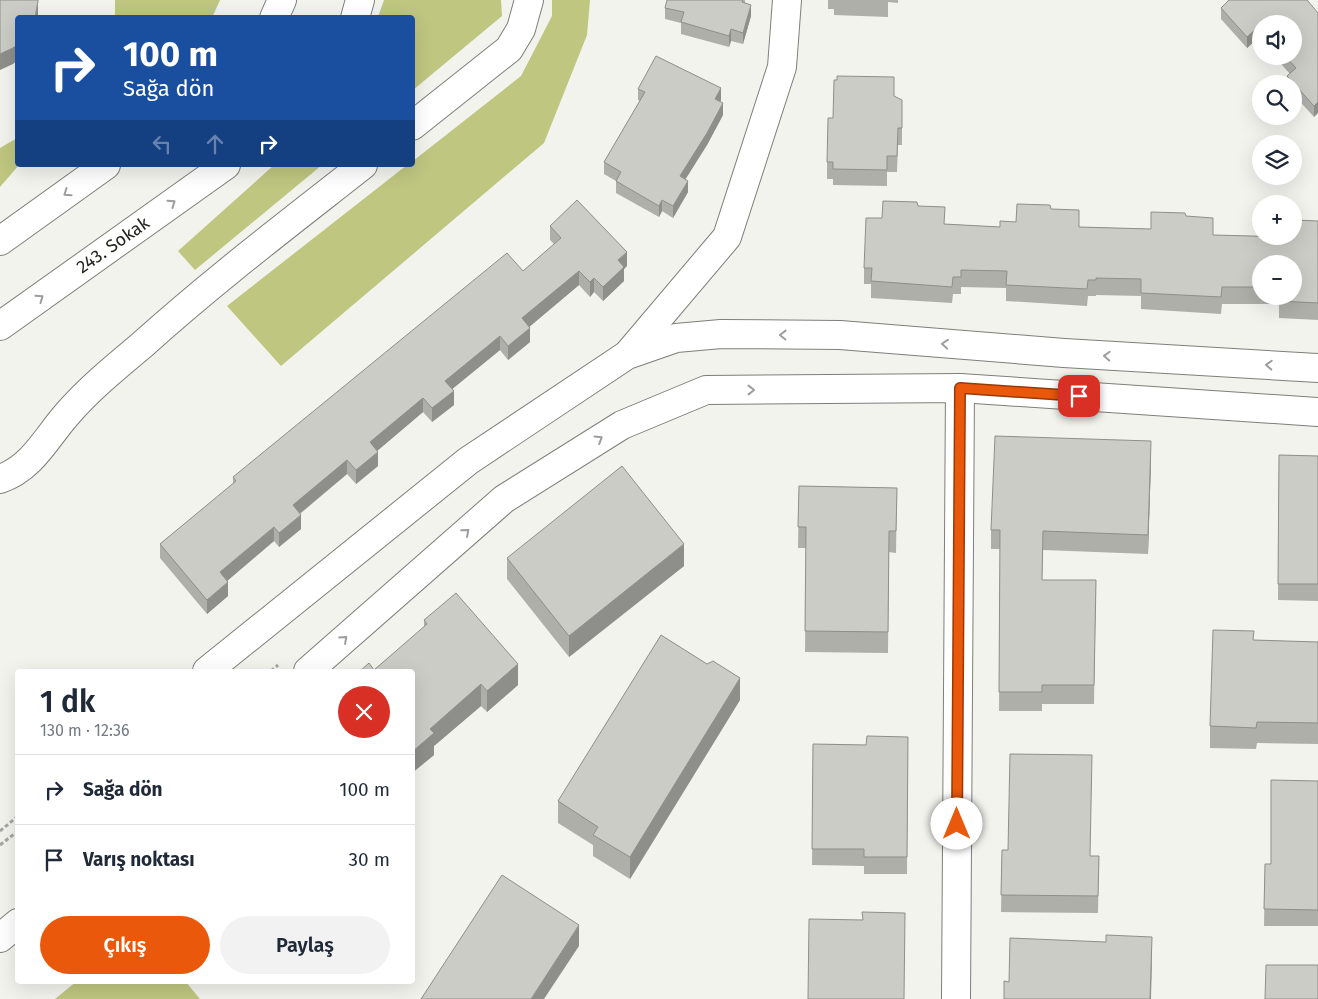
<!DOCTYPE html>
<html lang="tr">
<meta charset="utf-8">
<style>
body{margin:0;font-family:"Fira Sans",sans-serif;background:#f2f2f3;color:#1f2937;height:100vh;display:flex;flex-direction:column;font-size:19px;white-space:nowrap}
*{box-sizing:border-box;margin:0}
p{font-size:16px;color:#747a83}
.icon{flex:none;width:28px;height:28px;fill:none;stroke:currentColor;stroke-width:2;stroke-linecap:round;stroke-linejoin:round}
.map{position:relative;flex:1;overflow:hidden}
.sheet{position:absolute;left:15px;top:669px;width:400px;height:315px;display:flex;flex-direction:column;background:#fff;border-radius:5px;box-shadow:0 5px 20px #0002}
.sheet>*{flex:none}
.top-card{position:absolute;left:15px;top:15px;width:400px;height:152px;border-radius:5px;box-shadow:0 5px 20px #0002;background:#1a4fa0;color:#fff;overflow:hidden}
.fabs{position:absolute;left:1252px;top:15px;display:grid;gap:10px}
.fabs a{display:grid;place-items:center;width:50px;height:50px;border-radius:50%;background:#fff;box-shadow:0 5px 20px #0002;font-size:25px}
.pin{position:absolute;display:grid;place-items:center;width:42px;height:42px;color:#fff;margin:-21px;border-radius:10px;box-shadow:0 2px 8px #0006}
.me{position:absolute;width:55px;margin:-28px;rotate:0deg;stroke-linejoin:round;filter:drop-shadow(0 0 4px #0008)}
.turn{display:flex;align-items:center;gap:18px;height:105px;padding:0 25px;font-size:22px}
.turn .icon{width:65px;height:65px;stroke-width:2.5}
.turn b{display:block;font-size:35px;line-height:42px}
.lanes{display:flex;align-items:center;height:48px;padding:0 25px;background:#0003;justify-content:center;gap:25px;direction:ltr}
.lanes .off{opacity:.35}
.round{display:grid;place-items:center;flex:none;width:52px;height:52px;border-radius:26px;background:#f2f2f3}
.headline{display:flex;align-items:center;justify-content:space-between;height:85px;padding:0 25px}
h1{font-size:30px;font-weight:600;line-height:38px}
.button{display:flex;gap:10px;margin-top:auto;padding:10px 25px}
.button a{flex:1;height:58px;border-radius:30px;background:#ea580c;color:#fff;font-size:20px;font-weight:600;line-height:58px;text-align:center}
.button a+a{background:#f2f2f3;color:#1f2937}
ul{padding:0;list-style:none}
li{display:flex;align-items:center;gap:15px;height:70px;padding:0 25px;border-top:1px solid #e0e1e3}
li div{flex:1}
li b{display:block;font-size:19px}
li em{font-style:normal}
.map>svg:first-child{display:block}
</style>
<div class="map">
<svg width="1318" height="999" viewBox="0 0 1318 999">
<rect width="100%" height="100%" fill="#f2f3ed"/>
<g fill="#bec680">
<path d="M 115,0 L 220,0 L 212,18 L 115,17 Z"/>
<path d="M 384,0 L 501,0 L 502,16 L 413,90 L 412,18 L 378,17 Z"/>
<path d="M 552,0 L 590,0 L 587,35 L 544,143 L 281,366 L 227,306 L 407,165 L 412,165 L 413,161 L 521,76 L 552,16 Z"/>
<path d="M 17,138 L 18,165 L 19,165 L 0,187 L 0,148 Z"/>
<path d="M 274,165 L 322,165 L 195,270 L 178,251 Z"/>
<path d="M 77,981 L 185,981 L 200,999 L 55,999 Z"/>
</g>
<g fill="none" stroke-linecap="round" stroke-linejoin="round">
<g stroke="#7e7f7a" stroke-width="30">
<g id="street">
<path d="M 412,126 L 509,49 L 521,29 L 529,0"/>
<path d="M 628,354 L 727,237 L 782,67 L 787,0"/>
<path d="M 0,479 C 33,468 47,436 69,412 C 91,387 117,366 142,345 C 213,281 288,224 363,165"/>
<path d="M 207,671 L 468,461 L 627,355 L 676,338 L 721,334 L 840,335 L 1064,353 L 1318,368"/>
<path d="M 308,671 L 504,499 L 622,425 L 706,390 L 960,388 L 1318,412"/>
<path d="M 0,938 L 18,923"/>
<path d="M 956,999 L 960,388"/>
</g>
</g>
<g stroke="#7e7f7a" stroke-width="30">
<g id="secondary">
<path d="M 274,18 L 282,0"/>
<path d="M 355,18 L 360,0"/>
<path d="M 0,241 L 106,165"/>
<path d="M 0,326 L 226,165"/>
</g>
</g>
<g stroke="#a5a6a1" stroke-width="3" stroke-dasharray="4 2.5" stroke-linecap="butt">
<path d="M 271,671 L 278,665"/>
<path d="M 0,831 L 18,816"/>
<path d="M 0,845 L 18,831"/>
</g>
<use href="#street" stroke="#fff" stroke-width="28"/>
<use href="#secondary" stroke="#fff" stroke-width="28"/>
</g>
<g fill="#afafaa" fill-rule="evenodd">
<path d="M 745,0 L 745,3 L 751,16 L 743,44 L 731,41 L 729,47 L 681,34 L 681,23 L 665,19 L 665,8 Z"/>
<path d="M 828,0 L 898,0 L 898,3 L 888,2 L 888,17 L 834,15 L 834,9 L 828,9 Z"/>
<path d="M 1221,8 L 1318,13 L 1314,117 L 1294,95 L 1294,84 L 1287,84 L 1287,76 L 1290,74 L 1274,56 L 1294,56 L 1261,24 L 1261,43 L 1257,39 L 1247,48 L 1221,19 Z"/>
<path d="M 638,89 L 721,100 L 720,102 L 723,115 L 707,145 L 685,179 L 688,192 L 673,218 L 662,211 L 659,217 L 616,193 L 616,181 L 604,174 L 604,162 L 640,101 L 638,100 Z"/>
<path d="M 894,96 L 902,117 L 902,145 L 898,145 L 897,172 L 887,172 L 887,186 L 833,185 L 833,179 L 827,179 L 827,162 Z"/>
<path d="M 918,206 L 945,224 L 1000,227 L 1051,209 L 1079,227 L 1151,229 L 1186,216 L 1213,235 L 1289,237 L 1318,221 L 1318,320 L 1279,318 L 1279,304 L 1222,304 L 1221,314 L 1141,309 L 1141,296 L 1096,295 L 1096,296 L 1088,296 L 1087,306 L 1006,301 L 1006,288 L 961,287 L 961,294 L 953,294 L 952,303 L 871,298 L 871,284 L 864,284 L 864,268 L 882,218 ZM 1261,264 L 1294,296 L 1261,296 Z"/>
<path d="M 550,226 L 627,266 L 624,269 L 624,281 L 603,301 L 594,292 L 590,297 L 579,285 L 529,327 L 530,342 L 508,360 L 500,350 L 452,389 L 454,405 L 432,422 L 423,412 L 377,451 L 378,466 L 356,484 L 347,474 L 300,514 L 301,529 L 279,547 L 274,541 L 227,581 L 228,596 L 207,614 L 160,558 L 160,544 L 233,484 L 233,477 L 523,271 L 554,244 L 550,240 Z"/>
<path d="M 1279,455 L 1318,456 L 1318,601 L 1278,600 Z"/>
<path d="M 1151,461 L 1148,554 L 1043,550 L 1042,580 L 1096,580 L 1094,704 L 1042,704 L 1042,711 L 999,711 L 1000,549 L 991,549 L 991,530 Z"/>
<path d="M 799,486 L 897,488 L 896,553 L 889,552 L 888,653 L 805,652 L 806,548 L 798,548 Z"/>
<path d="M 507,558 L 684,566 L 569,657 L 507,579 Z"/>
<path d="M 424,620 L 518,685 L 487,712 L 481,706 L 434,746 L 434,755 L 412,773 L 412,671 L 360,671 L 374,670 L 424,628 Z"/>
<path d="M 1254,640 L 1318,642 L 1318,744 L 1257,743 L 1256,749 L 1210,748 L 1210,726 Z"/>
<path d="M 740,700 L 630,879 L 593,856 L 593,845 L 558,823 L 558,801 Z"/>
<path d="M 908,737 L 907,874 L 864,874 L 864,866 L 812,865 L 813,744 L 866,745 Z"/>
<path d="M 1318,781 L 1318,926 L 1264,926 L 1265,864 L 1271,864 Z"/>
<path d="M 1002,850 L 1091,856 L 1099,856 L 1098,913 L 1001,912 Z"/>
</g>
<g fill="#8e8f8b">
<path d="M 38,1 L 38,18 L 35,18 Z"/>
<path d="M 751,5 L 751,16 L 743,44 L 743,33 Z"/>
<path d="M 1257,28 L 1257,39 L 1247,48 L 1247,37 Z"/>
<path d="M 731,29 L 731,41 L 729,47 L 729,36 Z"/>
<path d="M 18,44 L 18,60 L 13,64 L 0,70 L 0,54 Z"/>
<path d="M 721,88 L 721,100 L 715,111 L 715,99 Z"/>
<path d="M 1318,102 L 1318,113 L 1314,117 L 1314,106 Z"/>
<path d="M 723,103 L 723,115 L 707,145 L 680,188 L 680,176 Z"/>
<path d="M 688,181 L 688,192 L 673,218 L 673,206 Z"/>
<path d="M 662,200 L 662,211 L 659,217 L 659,206 Z"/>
<path d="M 627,252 L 627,266 L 624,269 L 624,281 L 603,301 L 603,287 L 618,260 Z"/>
<path d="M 579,271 L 579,285 L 522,333 L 522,318 Z"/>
<path d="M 594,278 L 594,292 L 590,297 L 590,282 Z"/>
<path d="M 530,328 L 530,342 L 508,360 L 508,346 Z"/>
<path d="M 500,336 L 500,350 L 445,395 L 445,381 Z"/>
<path d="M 454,391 L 454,405 L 432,422 L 432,408 Z"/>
<path d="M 423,398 L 423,412 L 370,457 L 370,442 Z"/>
<path d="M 1151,441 L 1151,461 L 1148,554 L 1148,535 Z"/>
<path d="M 378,452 L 378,466 L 356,484 L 356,470 Z"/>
<path d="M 347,460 L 347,474 L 293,519 L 293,505 Z"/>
<path d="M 301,515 L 301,529 L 279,547 L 279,533 Z"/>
<path d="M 274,527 L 274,541 L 220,587 L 220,572 Z"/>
<path d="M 684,544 L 684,566 L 569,657 L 569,636 Z"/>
<path d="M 228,582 L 228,596 L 207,614 L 207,600 Z"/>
<path d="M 518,664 L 518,685 L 487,712 L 487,691 Z"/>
<path d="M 740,678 L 740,700 L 630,879 L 630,857 Z"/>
<path d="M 481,684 L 481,706 L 434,746 L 434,755 L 412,773 L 412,752 L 430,729 Z"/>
<path d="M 579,925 L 579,946 L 544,999 L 531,999 Z"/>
<path d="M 1152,937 L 1152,958 L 1151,999 L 1150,999 Z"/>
</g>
<g fill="#cbccc6" stroke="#8e8f8b">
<path d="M 0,0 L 38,0 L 38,1 L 35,18 L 18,18 L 18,44 L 13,48 L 0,54 Z"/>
<path d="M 667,0 L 743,0 L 742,2 L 751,5 L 743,33 L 731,29 L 729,36 L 681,22 L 684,12 L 665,8 Z"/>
<path d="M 1229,0 L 1307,0 L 1318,13 L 1318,102 L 1314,106 L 1287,76 L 1296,68 L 1285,56 L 1294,56 L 1294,24 L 1261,24 L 1261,32 L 1257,28 L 1247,37 L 1221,8 Z"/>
<path d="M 656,56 L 721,88 L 715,99 L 723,103 L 707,133 L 680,176 L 688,181 L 673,206 L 662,200 L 659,206 L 616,181 L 621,172 L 604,162 L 645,92 L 638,89 Z"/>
<path d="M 837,76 L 894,77 L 894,96 L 902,100 L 902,128 L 898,128 L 897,156 L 887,156 L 887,170 L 833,169 L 833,162 L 827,162 L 828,118 L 833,118 L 834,80 L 837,80 Z"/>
<path d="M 577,200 L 627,252 L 618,260 L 624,267 L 603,287 L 594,278 L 590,282 L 579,271 L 522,318 L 530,328 L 508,346 L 500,336 L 445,381 L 454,391 L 432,408 L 423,398 L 370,442 L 378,452 L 356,470 L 347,460 L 293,505 L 301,515 L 279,533 L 274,527 L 220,572 L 228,582 L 207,600 L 160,544 L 236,481 L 233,477 L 507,253 L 523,271 L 561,238 L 550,226 Z"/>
<path d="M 883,201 L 917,202 L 918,206 L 945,207 L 944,224 L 1000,227 L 1000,221 L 1016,222 L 1017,204 L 1050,205 L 1051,209 L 1079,210 L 1079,227 L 1151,229 L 1151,212 L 1185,213 L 1186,216 L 1213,218 L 1213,235 L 1289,237 L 1289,236 L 1294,236 L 1294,220 L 1318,221 L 1318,303 L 1279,301 L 1279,296 L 1294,296 L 1294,264 L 1261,264 L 1261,287 L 1222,287 L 1221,297 L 1141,293 L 1141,279 L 1096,278 L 1096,280 L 1088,280 L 1087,289 L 1006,285 L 1007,271 L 961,270 L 961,277 L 953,277 L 952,287 L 871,281 L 872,268 L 864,268 L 866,218 L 882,218 Z"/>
<path d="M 995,436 L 1151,441 L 1148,535 L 1043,531 L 1042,580 L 1096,580 L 1094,685 L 1042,685 L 1042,692 L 999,692 L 1000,530 L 991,530 Z"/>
<path d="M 1279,455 L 1318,456 L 1318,584 L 1278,584 Z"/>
<path d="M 622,466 L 684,544 L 569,636 L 507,558 Z"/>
<path d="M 799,486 L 897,488 L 896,531 L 889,531 L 888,632 L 805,631 L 806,527 L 798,527 Z"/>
<path d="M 456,593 L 518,664 L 487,691 L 481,684 L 430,729 L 434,733 L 412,752 L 412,671 L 360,671 L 369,663 L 374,670 L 427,624 L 424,620 Z"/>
<path d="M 1213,630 L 1254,631 L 1253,640 L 1318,642 L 1318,723 L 1257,722 L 1256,728 L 1210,726 Z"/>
<path d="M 661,635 L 707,664 L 713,661 L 740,678 L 630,857 L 593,835 L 598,827 L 558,801 Z"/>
<path d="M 867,736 L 908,737 L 907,857 L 864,857 L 864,849 L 812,849 L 813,744 L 866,745 Z"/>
<path d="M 1010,754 L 1092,755 L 1090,856 L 1099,856 L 1098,896 L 1001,895 L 1002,850 L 1008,850 Z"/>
<path d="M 1271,780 L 1318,781 L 1318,910 L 1264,909 L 1265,864 L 1271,864 Z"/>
<path d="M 502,875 L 579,925 L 531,999 L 421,999 Z"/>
<path d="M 862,912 L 905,913 L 904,999 L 808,999 L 809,919 L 863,920 Z"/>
<path d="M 1106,935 L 1152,937 L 1150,999 L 1004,999 L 1004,981 L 1009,982 L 1010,938 L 1106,942 Z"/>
<path d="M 1266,965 L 1318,965 L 1318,999 L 1265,999 Z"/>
</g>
<defs><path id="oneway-chevron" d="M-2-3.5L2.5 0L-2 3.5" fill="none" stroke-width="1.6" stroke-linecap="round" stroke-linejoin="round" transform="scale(1.25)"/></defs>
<g stroke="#9d9d9c">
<use href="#oneway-chevron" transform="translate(67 193) rotate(145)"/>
<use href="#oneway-chevron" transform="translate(172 203) rotate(-35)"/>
<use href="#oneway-chevron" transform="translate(40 298) rotate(-35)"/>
<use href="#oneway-chevron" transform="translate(783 335) rotate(-179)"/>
<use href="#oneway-chevron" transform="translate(945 344) rotate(-175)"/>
<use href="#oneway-chevron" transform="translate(1107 356) rotate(-177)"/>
<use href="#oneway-chevron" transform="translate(1269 365) rotate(-177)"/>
<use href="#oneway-chevron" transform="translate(751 390)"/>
<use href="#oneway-chevron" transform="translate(599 439) rotate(-32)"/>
<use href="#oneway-chevron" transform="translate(466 532) rotate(-41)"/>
<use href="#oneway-chevron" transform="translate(344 639) rotate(-42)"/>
</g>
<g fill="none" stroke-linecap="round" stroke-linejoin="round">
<g stroke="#983908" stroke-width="12">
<path id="route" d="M 957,824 L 960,388 L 1079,396"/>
</g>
<use href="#route" stroke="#ea580c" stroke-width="9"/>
</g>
<g text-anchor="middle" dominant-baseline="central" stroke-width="4" stroke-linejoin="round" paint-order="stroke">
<g font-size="18" fill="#252523" stroke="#fffffe">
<text transform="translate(113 245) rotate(-35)">243. Sokak</text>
</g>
</g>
</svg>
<div class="fabs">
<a><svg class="icon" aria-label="sound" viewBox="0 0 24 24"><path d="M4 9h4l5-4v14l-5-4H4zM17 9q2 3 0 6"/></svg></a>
<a><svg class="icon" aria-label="search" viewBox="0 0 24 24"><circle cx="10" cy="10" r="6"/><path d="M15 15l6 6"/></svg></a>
<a><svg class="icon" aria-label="layers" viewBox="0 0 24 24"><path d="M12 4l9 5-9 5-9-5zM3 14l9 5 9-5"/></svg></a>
<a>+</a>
<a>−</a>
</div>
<div class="pin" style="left:1079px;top:396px;background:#d93025"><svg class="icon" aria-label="arrive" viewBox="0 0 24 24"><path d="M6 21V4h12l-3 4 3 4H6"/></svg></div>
<svg class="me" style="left:957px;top:824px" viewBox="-20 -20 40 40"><circle r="19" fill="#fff"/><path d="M0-13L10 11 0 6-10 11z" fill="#ea580c"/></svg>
<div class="top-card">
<div class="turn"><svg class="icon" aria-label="right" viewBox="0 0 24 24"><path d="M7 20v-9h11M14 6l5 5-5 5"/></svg><div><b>100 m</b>Sağa dön</div></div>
<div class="lanes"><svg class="icon off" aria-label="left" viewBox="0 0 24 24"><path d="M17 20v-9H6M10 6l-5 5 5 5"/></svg><svg class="icon off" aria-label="ahead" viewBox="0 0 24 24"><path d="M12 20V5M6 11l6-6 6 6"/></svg><svg class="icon" aria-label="right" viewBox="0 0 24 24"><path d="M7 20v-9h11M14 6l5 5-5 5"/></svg></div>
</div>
<section class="sheet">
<div class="headline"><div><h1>1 dk</h1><p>130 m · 12:36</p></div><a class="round" style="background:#d93025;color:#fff"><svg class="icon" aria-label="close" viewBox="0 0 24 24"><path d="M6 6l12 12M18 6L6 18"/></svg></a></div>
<ul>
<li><svg class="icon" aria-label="right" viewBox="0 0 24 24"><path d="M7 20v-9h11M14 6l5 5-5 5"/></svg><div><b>Sağa dön</b></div><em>100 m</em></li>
<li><svg class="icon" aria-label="arrive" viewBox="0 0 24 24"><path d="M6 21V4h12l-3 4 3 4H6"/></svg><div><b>Varış noktası</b></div><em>30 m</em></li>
</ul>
<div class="button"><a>Çıkış</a><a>Paylaş</a></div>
</section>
</div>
